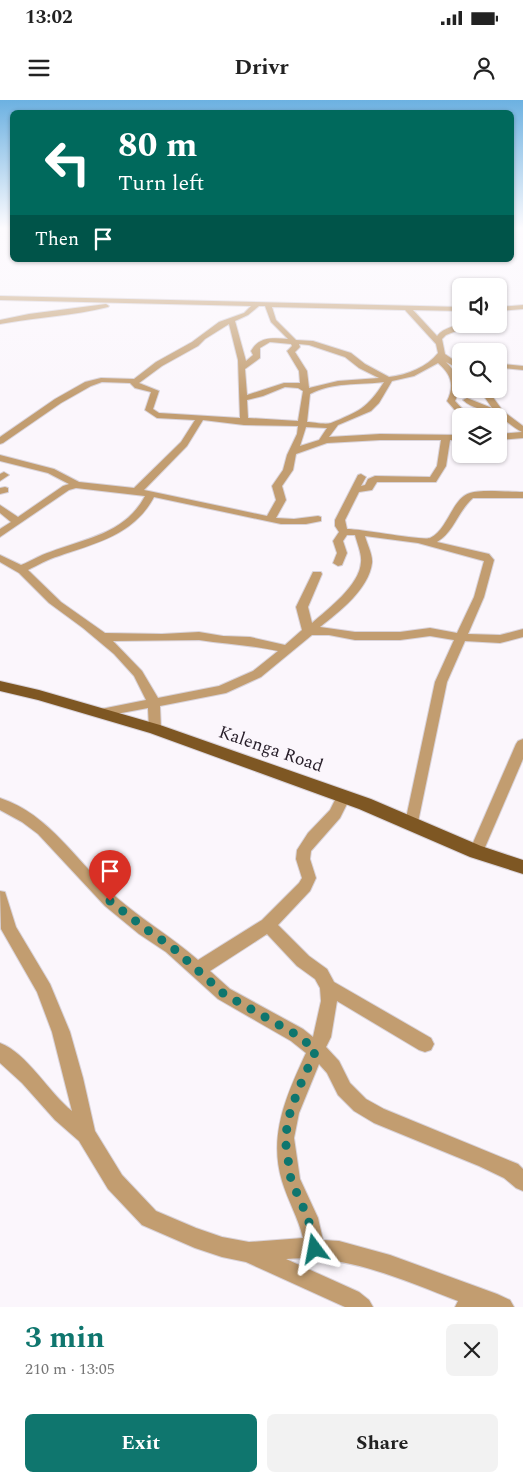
<!DOCTYPE html>
<meta charset="utf-8">
<style>
body{margin:0;font-family:Spectral,serif;background:#f2f2f2;color:#222;height:100vh;display:flex;flex-direction:column;font-size:19px;white-space:nowrap}
*{box-sizing:border-box;margin:0}
p{font-size:16px;color:#767676}
.icon{flex:none;width:28px;height:28px;fill:none;stroke:currentColor;stroke-width:2;stroke-linecap:round;stroke-linejoin:round}
.map{position:relative;height:1207px;overflow:hidden}
.sheet{display:flex;flex-direction:column;background:#fff;flex:1}
.sheet>*{flex:none}
.hud{position:absolute;left:10px;top:10px;width:504px;height:152px;border-radius:8px;box-shadow:0 1px 4px #0004;background:#00695c;color:#fff;overflow:hidden}
.buttons{position:absolute;left:452px;top:178px;display:grid;gap:10px}
.buttons a{display:grid;place-items:center;width:55px;height:55px;border-radius:8px;background:#fff;box-shadow:0 1px 4px #0004;font-size:25px}
.pin{position:absolute;display:grid;place-items:center;width:42px;height:42px;color:#fff;margin:-51px -21px;border-radius:50% 50% 50% 0;rotate:-45deg;box-shadow:0 0 5px #0007}
.pin .icon{rotate:45deg}
.me{position:absolute;width:55px;margin:-28px;rotate:347deg;stroke-linejoin:round;filter:drop-shadow(0 0 4px #0008)}
.turn{display:flex;align-items:center;gap:18px;height:105px;padding:0 25px;font-size:22px}
.turn .icon{width:65px;height:65px;stroke-width:2.5}
.turn b{display:block;font-size:35px;line-height:42px}
.then{display:flex;align-items:center;height:48px;padding:0 25px;background:#0003;gap:10px;font-size:19px}
.round{display:grid;place-items:center;flex:none;width:52px;height:52px;border-radius:8px;background:#f2f2f2}
.headline{display:flex;align-items:center;justify-content:space-between;height:85px;padding:0 25px}
h1{font-size:30px;font-weight:700;line-height:38px;color:#0f766e}
.cta{display:flex;gap:10px;margin-top:auto;padding:10px 25px}
.cta a{flex:1;height:58px;border-radius:8px;background:#0f766e;color:#fff;font-size:20px;font-weight:700;line-height:58px;text-align:center}
.cta a+a{background:#f2f2f2;color:#222}
.status{display:flex;justify-content:space-between;align-items:center;height:35px;padding:0 25px;background:#fff;direction:ltr}
.status svg{height:14px;fill:currentColor}
header{display:flex;justify-content:space-between;align-items:center;height:65px;padding:0 25px;background:#fff;font-size:22px;font-weight:700}
.map>svg:first-child{display:block}
</style>
<div class="status"><b>13:02</b><svg viewBox="0 0 49 12"><path d="M0 12V9h3v3zM5 12V6h3v6zM10 12V3h3v9zM15 12V0h3v12zM26 1h20v11H26zM47 4h2v5h-2z"/></svg></div>
<header><svg class="icon" aria-label="menu" viewBox="0 0 24 24"><path d="M4 6h16M4 12h16M4 18h16"/></svg>Drivr<svg class="icon" aria-label="person" viewBox="0 0 24 24"><circle cx="12" cy="8" r="4"/><path d="M4 21q1-7 8-7t8 7"/></svg></header>
<div class="map">
<svg width="523" height="1207" viewBox="0 0 523 1207">
<rect width="100%" height="100%" fill="#fbf6fc"/>
<g fill="none" stroke-linecap="round" stroke-linejoin="round">
<g stroke="#d9d3da" stroke-width="2">
<g id="minor">
<path d="M 0,196 L 461,207 L 461,211 L 413,210 L 437,236 C 444,227 462,223 474,224 L 446,235 L 442,239 L 445,254 L 461,265 L 461,270 L 446,262 C 458,274 463,285 455,301 L 469,316 L 461,317 L 447,301 C 455,285 451,274 438,263 L 414,276 L 392,281 L 379,303 L 371,311 L 338,325 L 329,337 L 380,334 L 461,335 L 461,341 L 450,340 L 446,366 L 436,382 L 377,382 L 372,390 L 359,392 L 345,420 L 347,429 C 362,429 423,441 430,438 C 448,430 452,398 470,393 C 481,389 510,392 523,392 L 523,398 L 473,398 C 458,411 454,432 437,442 L 489,454 L 494,460 L 484,497 L 468,534 L 500,535 L 523,529 L 523,537 L 500,543 L 465,541 L 447,582 L 417,727 L 412,729 L 407,727 L 405,723 L 435,582 L 454,540 L 430,536 L 400,540 L 355,540 L 329,535 L 312,535 L 261,577 L 226,593 L 160,606 L 161,629 L 160,632 L 150,632 L 149,629 L 148,608 L 100,617 L 96,616 L 94,613 L 96,610 L 146,600 L 134,576 L 114,554 L 83,528 L 49,503 L 19,473 L 0,462 L 0,455 L 21,465 C 31,461 40,455 50,452 C 86,438 125,434 145,396 L 76,388 L 69,390 L 0,437 L 0,429 L 11,422 L 0,413 L 0,405 L 18,417 L 63,386 L 69,384 L 48,373 L 0,361 L 0,355 L 54,369 L 79,382 L 134,388 L 181,342 L 195,320 L 157,318 L 145,310 L 151,292 L 135,288 L 130,283 L 102,282 L 91,286 L 61,303 L 3,343 L 0,344 L 0,337 L 55,299 L 85,282 L 101,278 L 134,279 L 156,262 L 192,242 L 219,222 L 244,213 L 251,206 L 0,200 ZM 259,206 L 265,206 L 271,222 L 288,239 C 274,238 259,236 251,251 L 253,255 L 246,261 L 235,221 L 248,215 ZM 272,207 L 405,210 L 436,244 L 438,253 C 427,267 407,275 389,277 L 365,264 L 351,253 L 313,241 L 296,240 L 276,220 ZM 229,224 L 238,260 L 240,318 L 159,313 L 153,309 L 159,291 L 139,283 L 162,266 L 198,246 L 205,239 ZM 270,242 L 291,244 L 292,246 L 287,251 L 299,271 L 300,283 L 284,283 L 247,295 L 245,269 L 260,258 L 260,248 ZM 299,244 L 309,245 L 345,257 L 359,268 L 379,278 L 338,281 L 309,288 L 307,271 L 295,252 L 300,247 ZM 384,282 C 368,308 358,312 331,323 C 325,325 313,322 307,322 L 310,294 C 332,282 359,285 384,282 ZM 285,287 L 298,288 L 303,291 L 298,321 L 248,318 L 247,300 L 263,296 ZM 203,320 L 244,325 L 298,326 L 297,334 L 287,355 L 283,370 L 272,386 L 276,400 L 267,416 L 144,390 L 187,346 ZM 306,327 L 327,328 L 319,340 L 300,346 ZM 380,340 L 441,340 L 437,366 L 430,377 L 375,376 L 368,379 L 365,385 L 361,386 L 366,377 L 361,374 L 358,375 L 335,420 L 335,426 L 339,432 L 333,441 L 337,453 L 333,463 L 338,466 L 342,465 L 347,453 L 343,441 L 347,435 L 355,435 C 357,443 362,454 361,462 C 360,485 328,509 312,523 L 308,507 L 322,474 L 321,472 L 313,472 L 296,507 L 302,530 L 285,545 L 250,537 L 223,536 L 199,532 L 162,534 L 105,533 L 61,502 L 28,470 C 38,465 48,459 59,456 C 96,443 134,435 154,397 L 281,424 L 306,424 L 321,421 L 321,417 L 318,416 L 294,419 L 276,418 L 286,400 L 282,386 L 293,370 L 296,354 L 327,343 ZM 365,436 L 418,443 L 484,461 L 474,497 L 457,533 L 430,528 L 400,532 L 355,532 L 320,527 C 339,512 369,489 372,463 C 373,455 367,444 365,436 ZM 199,540 C 225,544 251,545 278,551 L 253,571 L 219,586 L 158,598 L 142,571 L 113,541 Z"/>
<path d="M 106,204 L 109,206 L 108,207 C 73,216 36,217 0,224 L 0,220 L 29,214 Z"/>
<path d="M 523,205 L 523,209 L 499,211 L 499,207 Z"/>
<path d="M 503,264 L 523,266 L 523,270 L 503,268 Z"/>
<path d="M 479,289 L 487,289 L 503,311 L 523,326 L 523,338 L 499,340 L 499,334 L 522,332 C 513,328 505,319 496,314 C 484,309 472,309 463,300 L 467,298 L 492,308 Z"/>
<path d="M 4,372 L 9,375 L 0,381 L 0,374 Z"/>
<path d="M 5,387 L 8,388 L 8,392 L 0,394 L 0,388 Z"/>
<path d="M 523,639 L 523,659 L 483,752 L 481,756 L 476,758 L 471,756 L 469,752 L 516,644 L 518,641 Z"/>
<path d="M 344,691 L 349,692 L 351,696 L 340,718 L 311,751 L 310,759 L 316,778 L 310,791 L 278,825 L 309,856 L 327,869 L 334,882 L 431,938 L 434,944 L 431,950 L 425,952 L 419,950 L 337,901 L 331,937 L 326,947 L 339,961 L 350,983 L 366,999 L 384,1009 L 518,1064 L 523,1069 L 523,1091 L 516,1088 L 504,1078 L 479,1066 L 374,1023 L 354,1011 L 338,995 L 327,973 L 319,964 L 299,1013 L 294,1038 L 300,1079 L 318,1118 L 323,1140 L 339,1141 L 390,1155 L 497,1194 L 510,1200 L 514,1207 L 455,1207 L 458,1201 C 404,1180 346,1154 286,1159 L 359,1192 L 369,1200 L 373,1207 L 345,1207 L 246,1162 L 222,1157 L 195,1148 L 142,1125 L 108,1089 L 79,1041 L 55,1020 L 22,983 L 0,963 L 0,943 C 27,953 49,993 72,1011 L 52,932 L 37,892 L 1,829 L 0,791 L 5,792 L 16,827 L 50,884 L 70,932 L 83,978 L 95,1031 L 122,1075 L 156,1111 L 196,1128 L 222,1137 L 249,1142 L 303,1138 C 298,1117 288,1101 282,1081 C 268,1035 287,994 306,953 L 291,941 L 218,899 L 166,852 L 139,834 L 105,806 L 38,734 L 22,722 L 0,710 L 0,698 C 50,714 78,764 116,797 C 142,820 172,837 198,860 L 262,820 L 299,783 L 302,778 L 296,759 L 297,750 L 308,733 L 330,710 L 339,692 ZM 267,834 L 297,866 L 315,879 L 320,888 L 321,901 L 313,937 L 303,929 L 230,889 L 210,871 Z"/>
</g>
</g>
<g stroke="#d9d3da" stroke-width="2">
<path id="major" d="M 0,581 L 39,590 L 160,625 L 371,699 L 481,746 L 523,760 L 523,774 L 470,757 L 359,709 L 150,633 L 38,600 L 0,591 Z"/>
</g>
<use href="#minor" fill="#c29d70" fill-rule="evenodd"/>
<use href="#major" fill="#7e5723" fill-rule="evenodd"/>
</g>
<linearGradient id="sky" x2="0" y2="1"><stop stop-color="#6cb1e1"/><stop offset="0.43" stop-color="#fdfbfe"/><stop offset="1" stop-color="#fdfbfe" stop-opacity="0"/></linearGradient>
<rect width="523" height="298" fill="url(#sky)"/>
<g fill="none" stroke-linecap="round" stroke-linejoin="round">
<path stroke="#0f766e" stroke-width="9" stroke-dasharray="0 16.2" d="M 110,801 L 146,829 L 172,847 L 224,894 L 297,935 L 316,950 L 298,990 L 290,1013 L 285,1038 L 291,1080 L 308,1118 L 315,1149"/>
</g>
<g text-anchor="middle" dominant-baseline="central" stroke-width="5" stroke-linejoin="round" paint-order="stroke">
<g font-size="18" fill="#271e29" stroke="#fbf6fc">
<text transform="translate(271 649) rotate(19)">Kalenga Road</text>
</g>
</g>
</svg>
<div class="buttons">
<a><svg class="icon" aria-label="sound" viewBox="0 0 24 24"><path d="M4 9h4l5-4v14l-5-4H4zM17 9q2 3 0 6"/></svg></a>
<a><svg class="icon" aria-label="search" viewBox="0 0 24 24"><circle cx="10" cy="10" r="6"/><path d="M15 15l6 6"/></svg></a>
<a><svg class="icon" aria-label="layers" viewBox="0 0 24 24"><path d="M12 4l9 5-9 5-9-5zM3 14l9 5 9-5"/></svg></a>
</div>
<div class="pin" style="left:110px;top:801px;background:#d93025"><svg class="icon" aria-label="arrive" viewBox="0 0 24 24"><path d="M6 21V4h12l-3 4 3 4H6"/></svg></div>
<svg class="me" style="left:315px;top:1149px" viewBox="-20 -20 40 40"><path d="M0-17L14 15 0 8-14 15z" fill="#0f766e" stroke="#fff" stroke-width="4"/></svg>
<div class="hud">
<div class="turn"><svg class="icon" aria-label="left" viewBox="0 0 24 24"><path d="M17 20v-9H6M10 6l-5 5 5 5"/></svg><div><b>80 m</b>Turn left</div></div>
<div class="then">Then<svg class="icon" aria-label="arrive" viewBox="0 0 24 24"><path d="M6 21V4h12l-3 4 3 4H6"/></svg></div>
</div>
</div>
<section class="sheet">
<div class="headline"><div><h1>3 min</h1><p>210 m · 13:05</p></div><a class="round"><svg class="icon" aria-label="close" viewBox="0 0 24 24"><path d="M6 6l12 12M18 6L6 18"/></svg></a></div>
<div class="cta"><a>Exit</a><a>Share</a></div>
</section>
